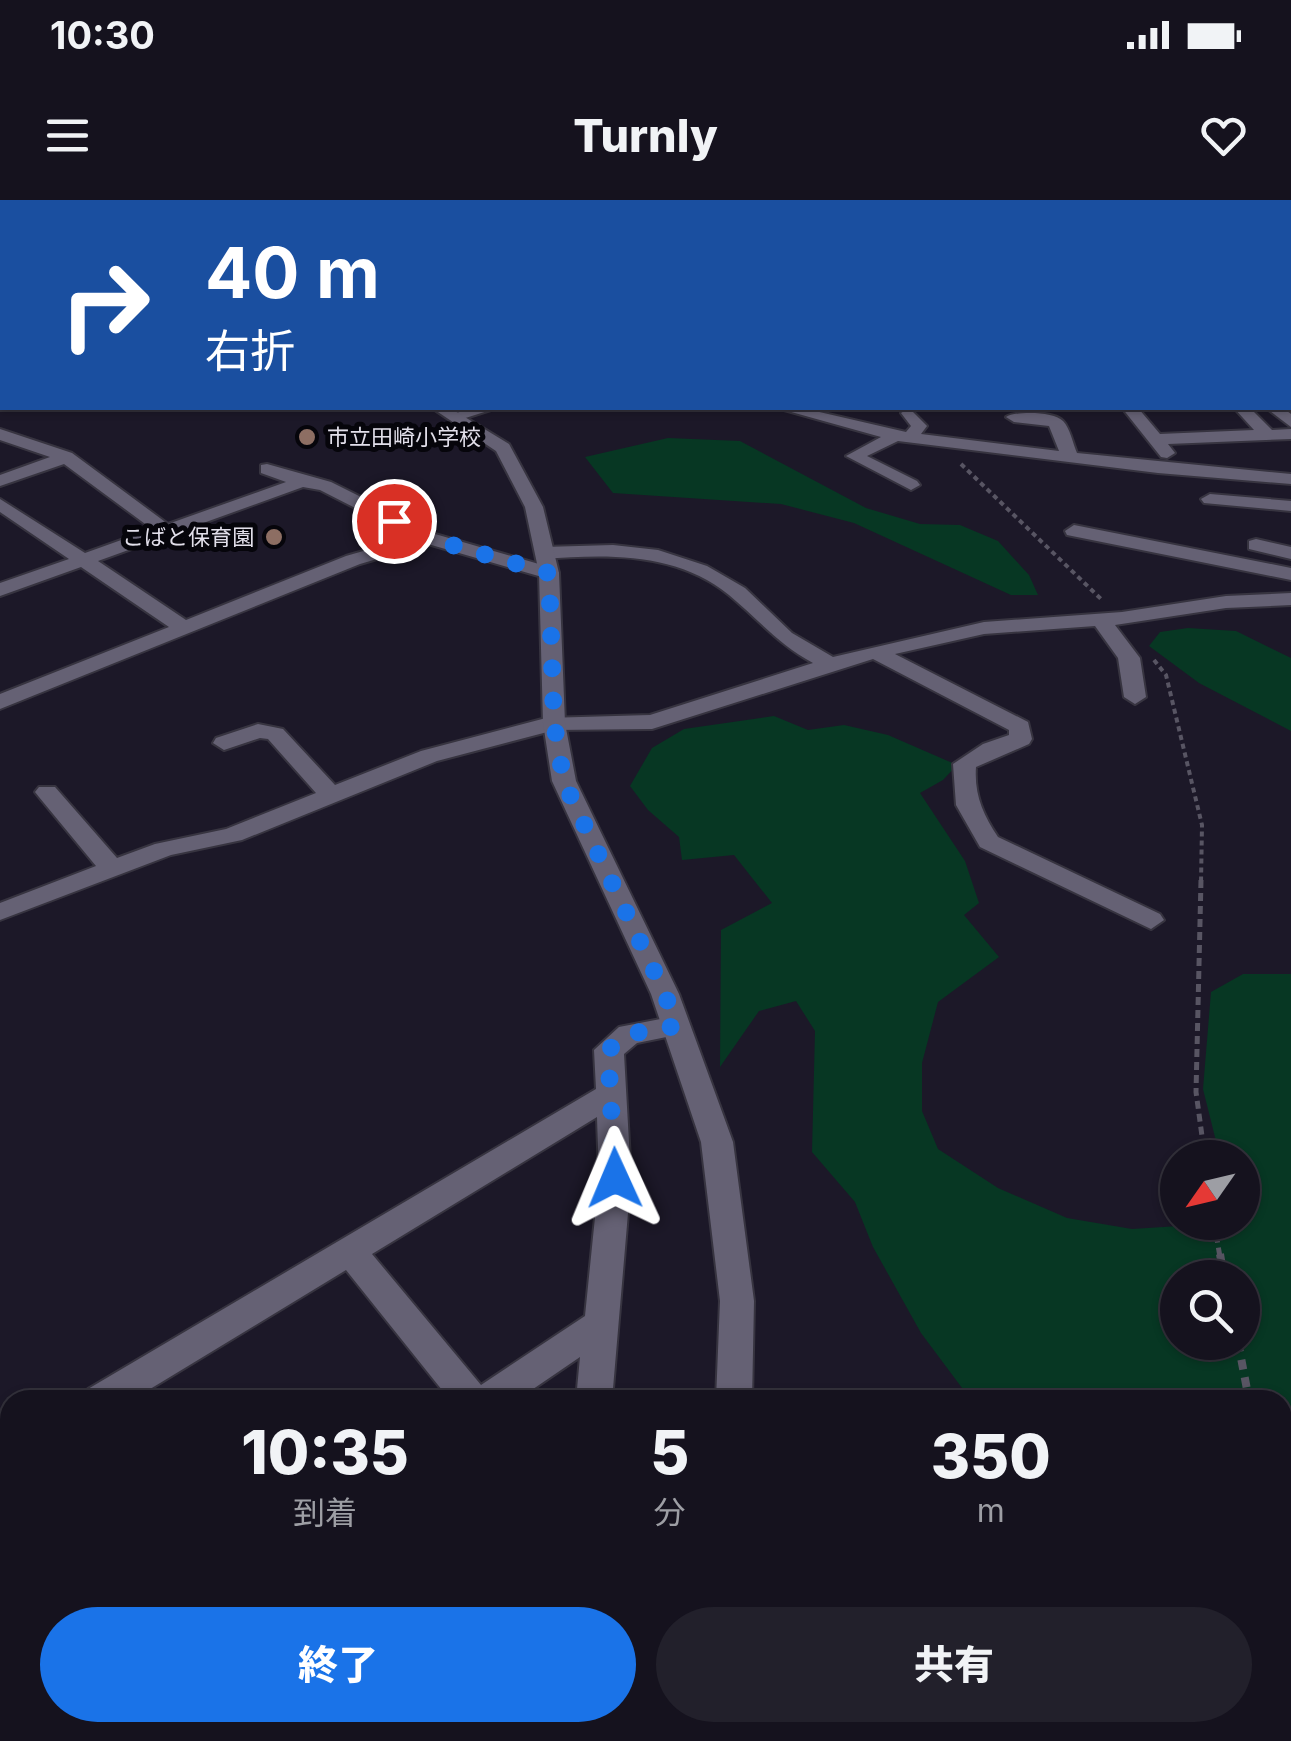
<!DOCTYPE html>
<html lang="ja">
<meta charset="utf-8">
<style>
body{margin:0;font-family:Inter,"Noto Sans JP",sans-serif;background:#22202b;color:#f1f3f6;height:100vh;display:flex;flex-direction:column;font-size:38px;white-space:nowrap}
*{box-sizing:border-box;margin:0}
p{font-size:32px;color:#9d9ea4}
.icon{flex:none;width:55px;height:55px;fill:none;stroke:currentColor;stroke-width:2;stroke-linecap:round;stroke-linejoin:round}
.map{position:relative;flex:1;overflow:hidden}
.details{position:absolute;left:0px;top:1190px;width:1292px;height:352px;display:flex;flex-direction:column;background:#15121e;border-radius:30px 30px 0 0;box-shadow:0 2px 8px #0004,0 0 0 2px #34323c}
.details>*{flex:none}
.banner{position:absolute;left:0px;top:0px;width:1292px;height:210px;box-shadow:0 2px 8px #0004,0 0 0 2px #34323c;background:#1a4fa0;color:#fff;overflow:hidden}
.needle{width:65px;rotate:236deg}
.controls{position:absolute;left:1160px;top:940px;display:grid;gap:20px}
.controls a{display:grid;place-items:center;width:100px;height:100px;border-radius:50%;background:#15121e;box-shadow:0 2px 8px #0004,0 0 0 2px #34323c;font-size:50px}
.pin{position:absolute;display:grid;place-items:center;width:85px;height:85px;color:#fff;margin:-42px;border:5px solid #fff;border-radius:50%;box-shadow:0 2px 10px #0007}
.me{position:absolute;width:110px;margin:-55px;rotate:359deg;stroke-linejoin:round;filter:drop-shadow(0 0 8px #0008)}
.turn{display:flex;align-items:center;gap:35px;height:210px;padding:0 40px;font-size:45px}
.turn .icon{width:130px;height:130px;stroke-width:2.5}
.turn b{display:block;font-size:70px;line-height:85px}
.eta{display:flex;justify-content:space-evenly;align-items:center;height:170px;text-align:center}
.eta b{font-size:60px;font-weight:800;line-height:70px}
.action{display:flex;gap:20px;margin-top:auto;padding:20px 40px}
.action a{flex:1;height:115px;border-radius:60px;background:#1a73e8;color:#fff;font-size:40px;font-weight:800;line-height:115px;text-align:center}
.action a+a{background:#22202b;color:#f1f3f6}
.status{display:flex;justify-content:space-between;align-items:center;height:70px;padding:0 50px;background:#15121e;direction:ltr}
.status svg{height:28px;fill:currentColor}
header{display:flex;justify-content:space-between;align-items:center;height:130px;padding:0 40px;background:#15121e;font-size:45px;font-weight:800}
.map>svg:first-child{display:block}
</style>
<div class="status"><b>10:30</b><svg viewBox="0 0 49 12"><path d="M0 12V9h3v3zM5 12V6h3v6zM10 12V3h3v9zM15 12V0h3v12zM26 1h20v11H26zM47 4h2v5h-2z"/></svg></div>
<header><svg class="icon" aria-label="menu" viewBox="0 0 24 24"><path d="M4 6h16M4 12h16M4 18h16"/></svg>Turnly<svg class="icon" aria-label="heart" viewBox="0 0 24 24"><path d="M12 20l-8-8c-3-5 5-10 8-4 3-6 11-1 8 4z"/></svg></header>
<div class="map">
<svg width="1291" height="1541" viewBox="0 0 1291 1541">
<rect width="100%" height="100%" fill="#1c1828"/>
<g fill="#073723" fill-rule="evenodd">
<path d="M 668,238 L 740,241 L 866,308 L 920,324 L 960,325 L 998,341 L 1029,375 L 1038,395 L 1011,395 L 854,323 L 781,304 L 613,293 L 585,257 Z"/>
<path d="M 1188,428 L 1236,431 L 1291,458 L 1291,531 L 1199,483 L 1149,446 L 1160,432 Z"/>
<path d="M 774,516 L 808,530 L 844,525 L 888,535 L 957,565 L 943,580 L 920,593 L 965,661 L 979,703 L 964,715 L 999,757 L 938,802 L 922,863 L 922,911 L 938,949 L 998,988 L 1067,1018 L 1132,1029 L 1242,1022 L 1242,958 L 1220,957 L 1203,889 L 1211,792 L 1243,774 L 1291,774 L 1291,1541 L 1189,1541 L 1186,1533 L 1282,1532 L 1282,1200 L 971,1200 L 921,1133 L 873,1047 L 855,1002 L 812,952 L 815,831 L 796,801 L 759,811 L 720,867 L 721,730 L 772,703 L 734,655 L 682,660 L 679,637 L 648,610 L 630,586 L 652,548 L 684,529 ZM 1178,1078 L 1242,1078 L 1242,1142 L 1178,1142 Z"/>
</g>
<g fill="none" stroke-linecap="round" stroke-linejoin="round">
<g stroke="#373440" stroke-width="4">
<g id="minor">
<path d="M 167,0 L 186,0 L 187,2 L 169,2 Z"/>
<path d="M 398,0 L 415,0 L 416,2 L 400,2 Z"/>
<path d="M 500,0 L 524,0 L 525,2 L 502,2 Z"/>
<path d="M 633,0 L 631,2 L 620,1 L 621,0 Z"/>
<path d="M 684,0 L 701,0 L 702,2 L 686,2 Z"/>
<path d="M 946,0 L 963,0 L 964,2 L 948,2 Z"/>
<path d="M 1151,0 L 1165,0 L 1166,2 L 1153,2 Z"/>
<rect x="1290" y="48" width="1" height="8"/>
<rect x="1290" y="108" width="1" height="9"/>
<path d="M 0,188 L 2,189 L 2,200 L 0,199 Z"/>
<path d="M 471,208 L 497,208 L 456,221 L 448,216 Z"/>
<path d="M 777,208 L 802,208 L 906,232 L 911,226 L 901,213 L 909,208 L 927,226 L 921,234 L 1059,251 L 1049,226 L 1014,222 L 1006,217 C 1015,211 1054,211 1063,221 C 1070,228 1073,244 1077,253 L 1291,274 L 1291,284 L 1158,273 L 898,241 L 867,256 L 917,281 L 920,285 L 911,290 L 846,256 L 881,237 Z"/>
<path d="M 1122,208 L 1138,208 L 1160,234 L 1254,230 L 1234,208 L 1250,208 L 1272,230 L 1291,229 L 1291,239 L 1168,244 L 1175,253 L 1167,258 L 1161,257 Z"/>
<path d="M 1266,208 L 1283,208 L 1291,214 L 1291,227 Z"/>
<path d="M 0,229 L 72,253 L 168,324 L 286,282 L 261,273 L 261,265 L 267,264 L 331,282 L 435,334 L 556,369 L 559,373 L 549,379 L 428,344 L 360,364 L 0,509 L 0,494 L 169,427 L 81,367 L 0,396 L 0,383 L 69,359 L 0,312 L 0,299 L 85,353 L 152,329 L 64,264 L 0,286 L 0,275 L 50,257 L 0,240 ZM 303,287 L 320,290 L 412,337 L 346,356 L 186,420 L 98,361 Z"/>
<path d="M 1210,294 L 1291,301 L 1291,311 L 1204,303 L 1201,299 Z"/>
<path d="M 1074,325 L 1291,368 L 1291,380 L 1067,335 L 1065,331 Z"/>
<path d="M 1256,339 L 1291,347 L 1291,359 L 1249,349 L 1249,341 Z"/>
<path d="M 613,345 L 658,350 L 707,366 L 745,388 L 792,433 L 833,457 L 984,422 L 1122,412 L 1226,396 L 1291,393 L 1291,405 L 1226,408 L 1115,425 L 1140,458 L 1146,497 L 1135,504 L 1124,497 L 1118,458 L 1095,426 L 984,434 L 895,454 L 1028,522 L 1032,539 L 1029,544 L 976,567 C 974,594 983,615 998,637 L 1160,714 L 1164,720 L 1151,729 L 980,647 L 956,605 L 953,564 L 983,544 L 1009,535 L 1009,530 L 873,459 L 652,529 L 555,530 L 437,561 L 242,640 L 171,655 L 0,720 L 0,703 L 96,666 L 39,597 L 35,592 L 39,587 L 55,587 L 117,658 L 155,644 L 226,629 L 316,593 L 268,539 L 260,538 L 224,550 L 213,543 L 216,538 L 258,524 L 283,529 L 335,585 L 421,551 L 546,518 L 650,515 L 813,463 C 779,445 758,419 729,395 C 677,352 607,354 544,359 L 535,353 L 544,347 Z"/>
<path d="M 676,816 L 686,819 L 690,826 L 686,833 L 637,843 L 624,854 L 631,978 L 612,1200 L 576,1200 L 580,1157 L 517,1200 L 450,1200 L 346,1070 L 132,1200 L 83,1200 L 88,1189 L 596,889 L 594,850 L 619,827 ZM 597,917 L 599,978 L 585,1116 L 481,1185 L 372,1054 Z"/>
<path d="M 10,1247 L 10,1293 L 0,1290 L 0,1251 Z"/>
<path d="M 138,1532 L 182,1532 L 186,1541 L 141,1541 Z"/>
<path d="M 385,1532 L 435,1532 L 432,1541 L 381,1541 Z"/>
</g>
</g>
<g stroke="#373440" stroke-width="4">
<g id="tertiary">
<path d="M 432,208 L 450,208 L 509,244 L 543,307 L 559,373 L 565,523 L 576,581 L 679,794 L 733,942 L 754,1101 L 752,1200 L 716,1200 L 720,1101 L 701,942 L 651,794 L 552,581 L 543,523 L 539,373 L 525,307 L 496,251 Z"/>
<rect x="694" y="1532" width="44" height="9"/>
</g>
</g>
<g stroke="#373440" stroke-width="4">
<path id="secondary" d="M 0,155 L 2,155 L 2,165 L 0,164 Z"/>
</g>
<g stroke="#585563" stroke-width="4" stroke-dasharray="5 4" stroke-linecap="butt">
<path d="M 961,264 L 1101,399"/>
<path d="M 1154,460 L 1166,475 L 1202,625 L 1201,683"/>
</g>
<g stroke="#585563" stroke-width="5" stroke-dasharray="8 5" stroke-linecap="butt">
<path d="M 1201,680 L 1196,892 L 1205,958"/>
<path d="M 1214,1022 L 1220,1057"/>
</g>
<g stroke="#585563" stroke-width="8" stroke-dasharray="10 8" stroke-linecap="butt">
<path d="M 1220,1054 L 1224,1078"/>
<path d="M 1238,1142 L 1249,1200"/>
<path d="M 1282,1304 L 1291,1330"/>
</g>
<use href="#minor" fill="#656174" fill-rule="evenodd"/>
<use href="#tertiary" fill="#656174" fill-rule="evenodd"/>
<use href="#secondary" fill="#656174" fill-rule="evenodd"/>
</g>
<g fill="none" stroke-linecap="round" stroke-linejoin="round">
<path stroke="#1a73e8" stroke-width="18" stroke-dasharray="0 32.4" d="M 394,321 L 428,338 L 549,373 L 554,523 L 564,582 L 665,794 L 676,826 L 629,834 L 608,850 L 615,978"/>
</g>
<g fill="#8d6e63" stroke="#06050b" stroke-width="4">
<circle cx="307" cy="237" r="10"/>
<circle cx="274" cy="337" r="10"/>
</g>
<g text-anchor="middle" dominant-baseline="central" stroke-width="10" stroke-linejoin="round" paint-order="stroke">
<g font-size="22" fill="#e2dfea" stroke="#06050b" text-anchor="start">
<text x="327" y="237">市立田崎小学校</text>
<text x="254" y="337" text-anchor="end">こばと保育園</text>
</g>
</g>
</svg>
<div class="controls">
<a><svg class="needle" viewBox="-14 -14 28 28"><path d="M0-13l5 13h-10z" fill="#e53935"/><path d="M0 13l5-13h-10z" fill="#9d9ea4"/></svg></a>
<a><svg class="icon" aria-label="search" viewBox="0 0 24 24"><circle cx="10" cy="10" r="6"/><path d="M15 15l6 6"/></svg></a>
</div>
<div class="pin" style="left:394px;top:321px;background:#d93025"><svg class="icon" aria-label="arrive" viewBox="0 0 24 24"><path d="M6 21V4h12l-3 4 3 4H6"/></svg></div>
<svg class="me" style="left:615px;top:978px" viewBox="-20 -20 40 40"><path d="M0-17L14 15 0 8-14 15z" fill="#1a73e8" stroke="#fff" stroke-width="4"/></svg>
<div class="banner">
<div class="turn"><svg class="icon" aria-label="right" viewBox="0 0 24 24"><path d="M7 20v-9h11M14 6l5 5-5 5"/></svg><div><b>40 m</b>右折</div></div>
</div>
<section class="details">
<div class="eta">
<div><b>10:35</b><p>到着</p></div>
<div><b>5</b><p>分</p></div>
<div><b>350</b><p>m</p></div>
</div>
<div class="action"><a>終了</a><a>共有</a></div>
</section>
</div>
